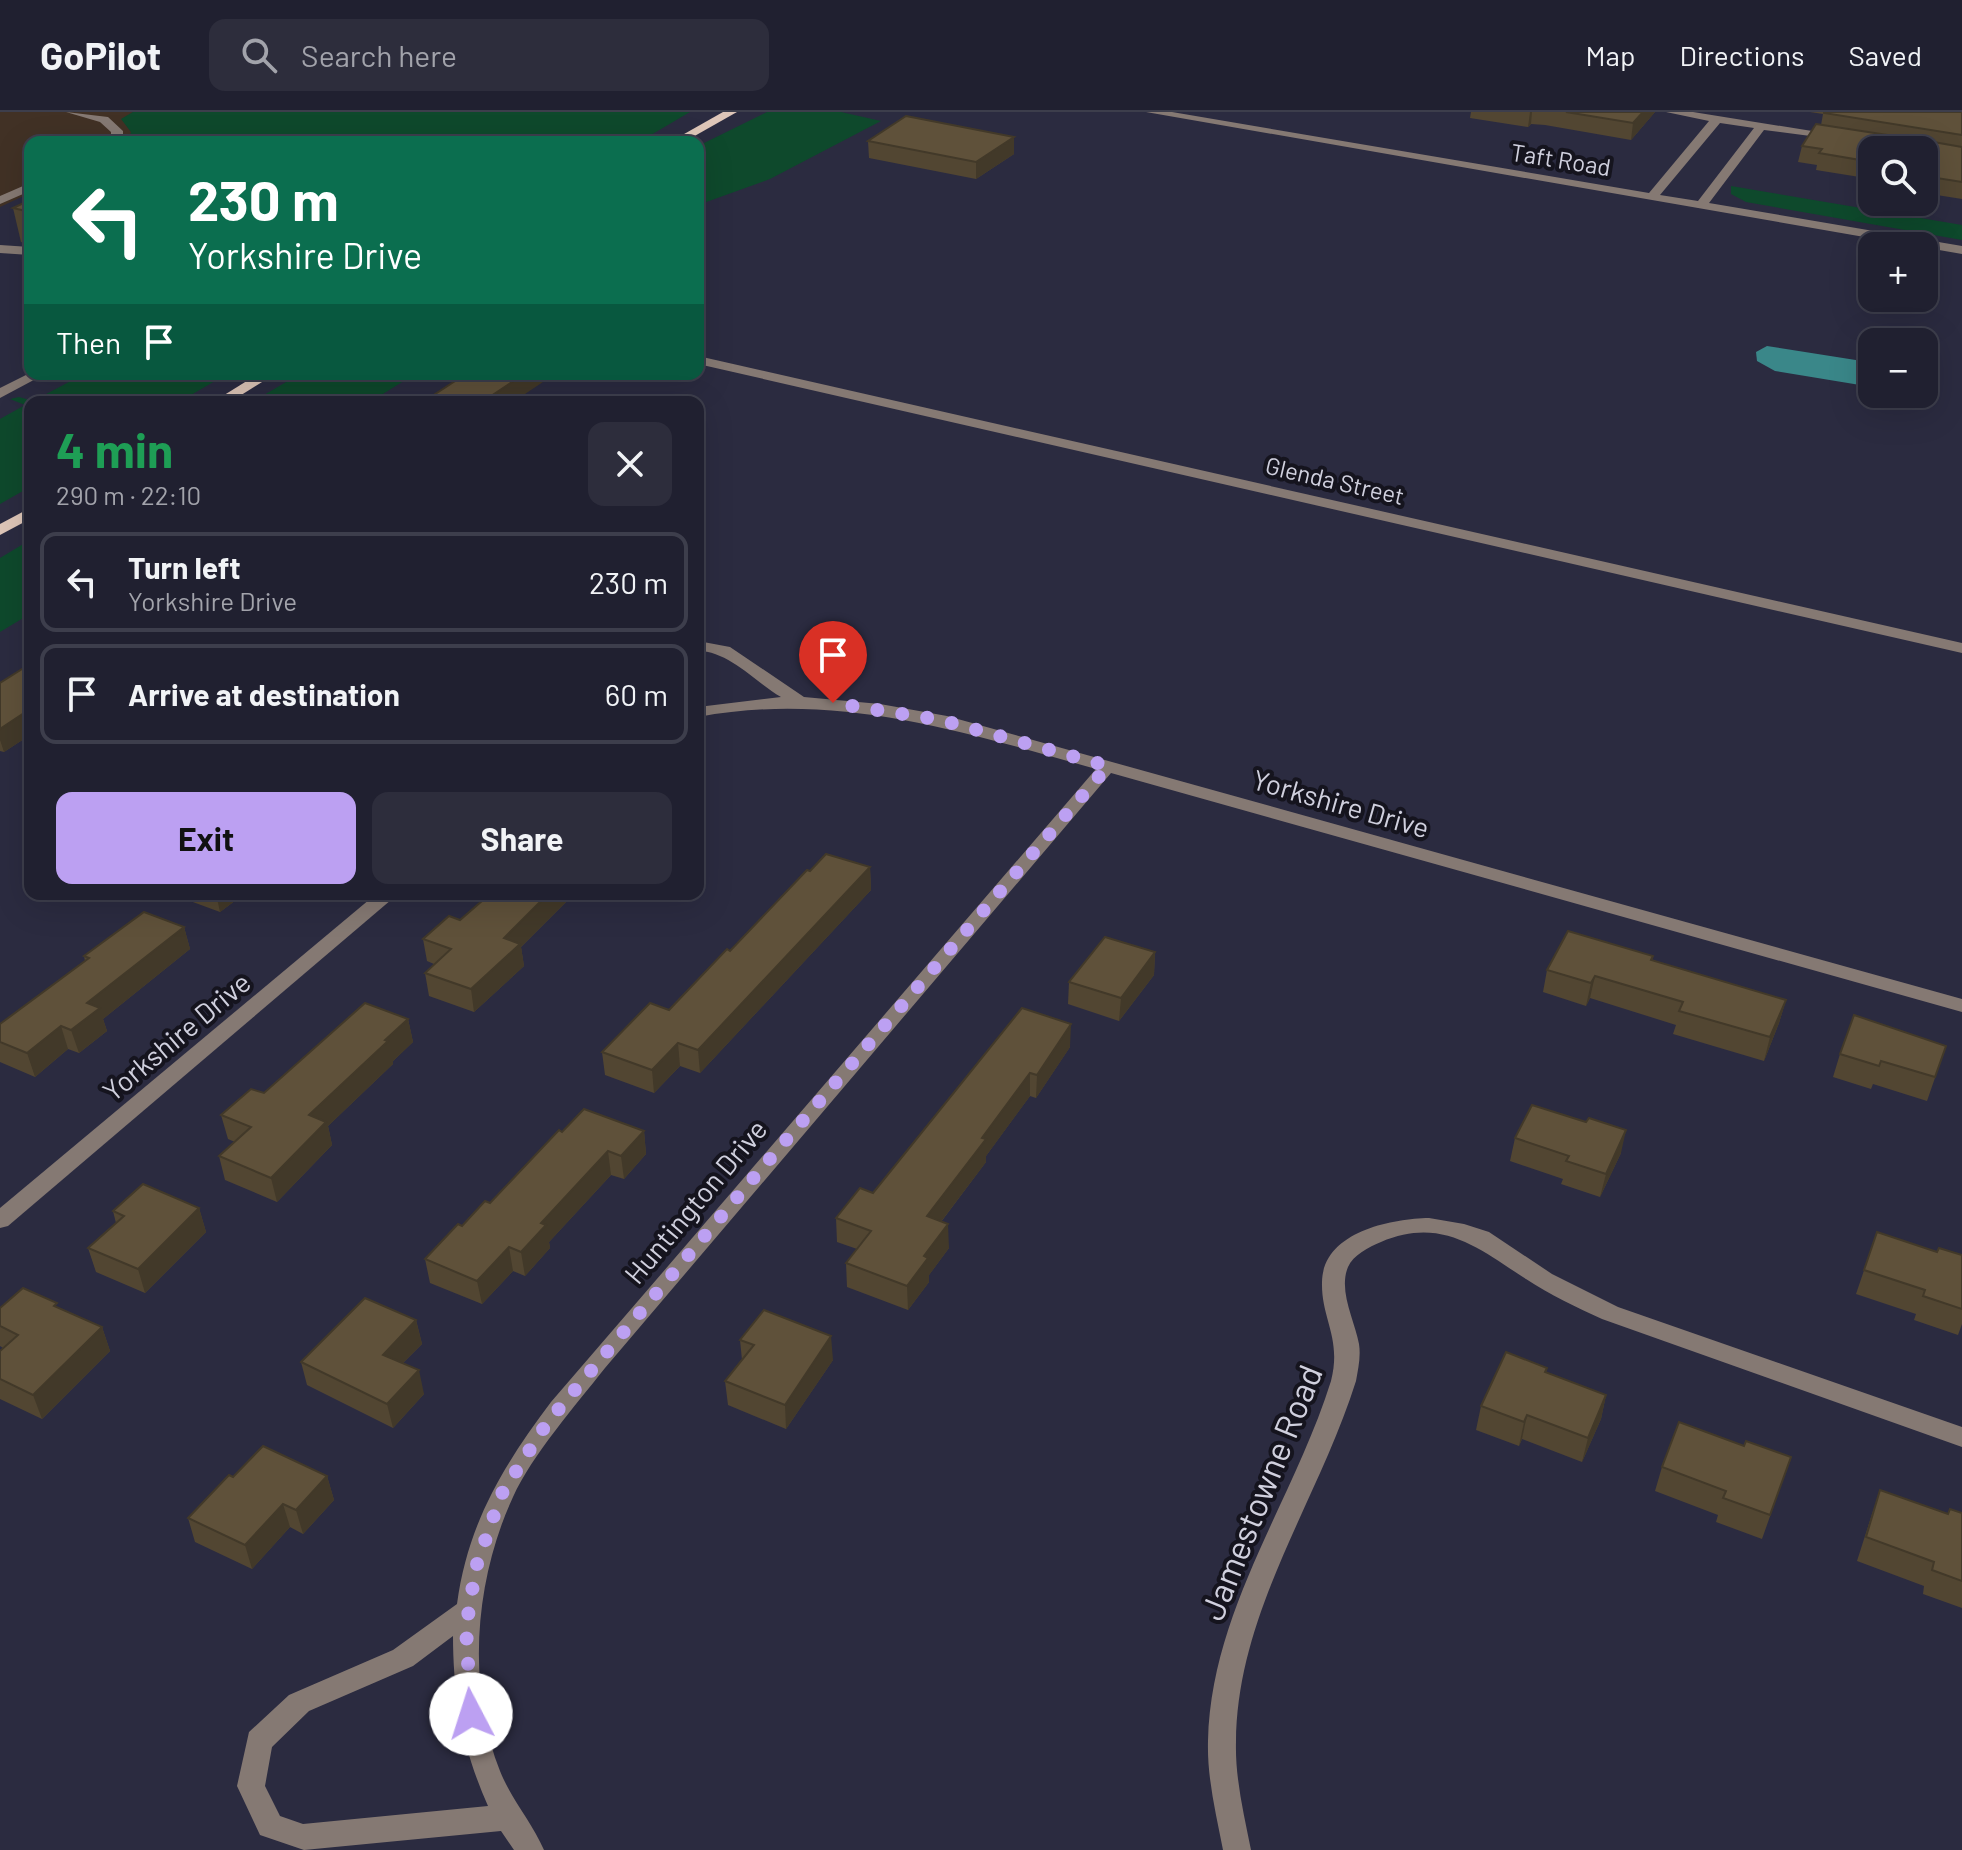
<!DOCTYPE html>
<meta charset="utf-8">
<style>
body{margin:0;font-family:Barlow,sans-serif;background:#2d2d3c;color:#f1f3f6;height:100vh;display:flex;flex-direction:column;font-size:30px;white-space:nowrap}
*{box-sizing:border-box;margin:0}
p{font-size:26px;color:#a2a3ab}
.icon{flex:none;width:44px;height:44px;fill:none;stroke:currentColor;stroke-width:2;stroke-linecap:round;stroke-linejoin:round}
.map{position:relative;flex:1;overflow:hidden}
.drawer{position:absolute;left:24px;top:284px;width:680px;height:504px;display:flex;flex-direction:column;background:#202030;border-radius:16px;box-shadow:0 8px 32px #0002,0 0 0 2px #3d3e4c}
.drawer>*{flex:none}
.top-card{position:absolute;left:24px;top:24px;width:680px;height:244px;border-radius:16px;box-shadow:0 8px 32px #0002,0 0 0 2px #3d3e4c;background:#0b6e4f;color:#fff;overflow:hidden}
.buttons{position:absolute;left:1858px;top:24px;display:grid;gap:16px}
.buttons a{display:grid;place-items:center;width:80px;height:80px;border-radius:16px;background:#202030;box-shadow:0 8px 32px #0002,0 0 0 2px #3d3e4c;font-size:40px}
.pin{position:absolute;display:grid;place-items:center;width:68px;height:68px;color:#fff;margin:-82px -34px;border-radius:50% 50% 50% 0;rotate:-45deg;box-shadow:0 0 8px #0007}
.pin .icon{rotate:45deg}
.me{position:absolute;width:88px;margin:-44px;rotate:355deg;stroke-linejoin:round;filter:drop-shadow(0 0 6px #0008)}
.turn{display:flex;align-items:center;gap:28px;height:168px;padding:0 32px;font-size:36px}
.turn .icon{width:104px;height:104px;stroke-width:2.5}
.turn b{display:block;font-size:56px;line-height:68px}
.then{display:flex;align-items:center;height:76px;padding:0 32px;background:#0003;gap:16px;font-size:30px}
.round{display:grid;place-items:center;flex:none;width:84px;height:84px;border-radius:16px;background:#2d2d3c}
.head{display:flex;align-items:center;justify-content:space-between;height:136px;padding:0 32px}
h1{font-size:48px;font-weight:700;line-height:60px;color:#1e9e55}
.primary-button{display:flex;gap:16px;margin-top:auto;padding:16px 32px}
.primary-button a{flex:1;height:92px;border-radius:16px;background:#bca0f2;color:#111;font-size:32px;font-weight:700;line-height:92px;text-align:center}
.primary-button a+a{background:#2d2d3c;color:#f1f3f6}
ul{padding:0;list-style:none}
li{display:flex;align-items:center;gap:24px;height:100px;margin:0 16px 12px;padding:0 16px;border:4px solid #3d3e4c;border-radius:16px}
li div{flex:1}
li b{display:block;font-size:30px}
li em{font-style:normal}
header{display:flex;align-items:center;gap:48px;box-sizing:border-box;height:112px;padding:0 40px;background:#202030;border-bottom:2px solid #3d3e4c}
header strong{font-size:38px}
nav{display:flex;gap:44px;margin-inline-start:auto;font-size:28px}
.search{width:560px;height:72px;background:#2d2d3c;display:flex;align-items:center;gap:20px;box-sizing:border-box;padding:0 28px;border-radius:16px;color:#a2a3ab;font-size:30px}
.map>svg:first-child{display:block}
</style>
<header>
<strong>GoPilot</strong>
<div class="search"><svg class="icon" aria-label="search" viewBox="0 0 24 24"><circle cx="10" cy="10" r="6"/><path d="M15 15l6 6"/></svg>Search here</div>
<nav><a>Map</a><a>Directions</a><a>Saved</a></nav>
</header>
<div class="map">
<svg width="1962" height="1738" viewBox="0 0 1962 1738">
<rect width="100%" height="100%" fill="#2b2b40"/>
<path fill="#413125" d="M 0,0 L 133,0 L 122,7 L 131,20 L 130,27 L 128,30 L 30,30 L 30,81 L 0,95 Z"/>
<g fill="#0e492c">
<path d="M 133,0 L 690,0 L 639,30 L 128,30 L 131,20 L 121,7 Z"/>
<path d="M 767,0 L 841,0 L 881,9 L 770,67 L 698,93 L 698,34 Z"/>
<path d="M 1731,74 L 1962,113 L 1962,128 L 1746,90 L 1731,82 Z"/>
<path d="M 84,262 L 227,262 L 179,290 L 30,290 L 30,375 L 0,392 L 0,307 L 25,293 L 10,287 L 19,285 L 33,289 Z"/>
<path d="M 300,262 L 415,262 L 370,290 L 252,290 Z"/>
<path d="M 30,428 L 30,502 L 0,520 L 0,446 Z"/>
</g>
<path fill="#3a8789" d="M 1767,234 L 1862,249 L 1872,254 L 1872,270 L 1860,273 L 1775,259 L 1757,249 L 1756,240 Z"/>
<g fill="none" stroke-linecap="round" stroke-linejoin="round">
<g fill="#857973" fill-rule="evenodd">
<path d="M 66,0 L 108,5 L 123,19 L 123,30 L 111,30 L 111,20 L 100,10 Z"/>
<path d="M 1146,0 L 1172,0 L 1649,81 L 1709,9 L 1666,0 L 1693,0 L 1837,23 L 1843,26 L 1841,28 L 1764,18 L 1709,91 L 1962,134 L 1962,142 ZM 1720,11 L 1754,16 L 1698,89 L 1660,83 Z"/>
<path d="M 30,71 L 30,79 L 0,92 L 0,84 Z"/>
<path d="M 0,133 L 30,135 L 30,143 L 0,141 Z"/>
<path d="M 698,244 L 1962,531 L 1962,541 L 698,252 Z"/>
<path d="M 30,261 L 45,262 L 0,286 L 0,276 Z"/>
<path d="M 698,529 L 730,535 L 804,585 L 880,592 L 947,604 L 1962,887 L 1962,900 L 1111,661 L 605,1256 C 576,1293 532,1343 513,1385 C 475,1467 466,1573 500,1659 C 511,1687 532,1710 544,1738 L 514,1738 L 501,1719 L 304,1738 L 260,1723 L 237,1674 L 249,1620 L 289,1583 L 393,1538 L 457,1492 C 468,1411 503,1354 551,1290 L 1096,657 C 964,620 836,579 698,605 L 698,595 L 781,585 C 755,570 729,539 698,539 ZM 453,1524 C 453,1585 463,1638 488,1694 L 303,1712 L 280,1704 L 265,1674 L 272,1635 L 309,1599 L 413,1554 Z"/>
<path d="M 376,782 L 398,782 L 8,1114 L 0,1116 L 0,1096 Z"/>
<path d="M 1429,1106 L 1464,1112 L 1489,1120 L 1552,1162 L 1618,1195 L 1962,1315 L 1962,1335 L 1602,1207 C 1576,1195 1550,1183 1526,1167 C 1479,1137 1442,1104 1381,1130 C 1369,1135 1353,1143 1348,1155 C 1338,1179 1355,1209 1359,1232 C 1361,1245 1358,1257 1356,1269 C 1318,1390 1237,1499 1236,1630 C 1235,1666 1244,1703 1251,1738 L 1223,1738 C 1216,1702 1207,1666 1208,1629 C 1211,1498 1293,1390 1331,1269 C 1342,1226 1321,1207 1322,1170 C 1323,1120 1390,1107 1429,1106 Z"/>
</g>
<g fill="#dec6b8" fill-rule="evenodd">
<path d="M 723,0 L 737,0 L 684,30 L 670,30 Z"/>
<path d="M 258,262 L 275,262 L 230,290 L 213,290 Z"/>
<path d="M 30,396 L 30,407 L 0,423 L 0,412 Z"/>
</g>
</g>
<g fill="#524632">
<path d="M 1471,0 L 1655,0 L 1631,28 L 1545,13 L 1531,12 L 1528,15 L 1470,6 Z"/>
<path d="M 1810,0 L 1962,0 L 1962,87 L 1924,81 L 1924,38 L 1872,38 L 1872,67 L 1816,58 L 1817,53 L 1798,50 L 1802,34 L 1821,13 L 1823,2 Z"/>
<path d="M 868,29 L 1014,42 L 976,67 L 869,46 Z"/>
<path d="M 30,88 L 30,132 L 21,130 L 13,96 Z"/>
<path d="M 30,552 L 30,623 L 4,640 L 0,639 L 0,571 Z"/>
<path d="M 870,755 L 871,778 L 700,961 L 680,954 L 654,981 L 605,963 L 602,940 L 669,898 L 810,759 Z"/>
<path d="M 171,782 L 244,782 L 220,800 Z"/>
<path d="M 490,782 L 574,782 L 521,835 L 524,854 L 474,900 L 429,884 L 425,861 L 434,852 L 427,849 L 423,827 L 460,808 Z"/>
<path d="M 184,815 L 190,837 L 103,907 L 107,919 L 79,941 L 68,937 L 35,965 L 0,950 L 0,912 L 85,849 L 84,844 Z"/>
<path d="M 1155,840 L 1154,863 L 1119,909 L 1068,892 L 1069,870 Z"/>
<path d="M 1653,844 L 1652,849 L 1786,888 L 1779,911 L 1764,949 L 1673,922 L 1676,913 L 1590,886 L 1586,894 L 1543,880 L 1547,858 Z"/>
<path d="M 1022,896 L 1070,935 L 1036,986 L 1030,984 L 986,1044 L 986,1050 L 941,1110 L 949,1136 L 929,1163 L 929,1170 L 908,1198 L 847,1175 L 846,1151 L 857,1137 L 837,1130 L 836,1106 L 873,1081 Z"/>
<path d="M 408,907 L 413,930 L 393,949 L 393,952 L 328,1014 L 332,1033 L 277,1090 L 225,1068 L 219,1044 L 235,1030 L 228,1027 L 221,1003 Z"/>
<path d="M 1946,934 L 1927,989 L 1873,972 L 1871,977 L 1833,965 L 1840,942 Z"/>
<path d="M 1586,1010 L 1621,1041 L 1600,1085 L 1561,1072 L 1563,1067 L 1510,1049 L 1515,1026 Z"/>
<path d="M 644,1019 L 646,1042 L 624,1067 L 611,1063 L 549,1130 L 550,1136 L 525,1164 L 513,1159 L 482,1192 L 430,1171 L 425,1147 L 490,1091 L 562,1020 Z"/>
<path d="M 199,1096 L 206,1120 L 145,1181 L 96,1160 L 88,1136 L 116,1111 L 113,1099 Z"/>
<path d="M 1877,1120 L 1937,1140 L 1962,1143 L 1962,1212 L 1958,1223 L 1914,1208 L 1916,1202 L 1856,1182 Z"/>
<path d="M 0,1196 L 59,1196 L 102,1215 L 110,1239 L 42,1307 L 0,1287 L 0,1239 L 3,1236 L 0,1234 Z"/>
<path d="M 416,1208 L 422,1232 L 403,1251 L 424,1282 L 393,1316 L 307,1273 L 301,1250 Z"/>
<path d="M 740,1228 L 833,1248 L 786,1317 L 728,1293 L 725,1269 L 742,1248 Z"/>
<path d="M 1547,1256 L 1546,1261 L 1606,1283 L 1601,1307 L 1582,1350 L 1522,1327 L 1519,1334 L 1476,1318 L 1481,1294 Z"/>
<path d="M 1744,1334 L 1791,1345 L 1762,1427 L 1716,1410 L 1718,1403 L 1655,1379 L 1662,1355 Z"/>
<path d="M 327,1364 L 334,1388 L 303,1422 L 290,1415 L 252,1457 L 195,1430 L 188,1406 L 233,1365 Z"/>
<path d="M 1880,1378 L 1948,1402 L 1962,1401 L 1962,1496 L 1923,1482 L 1924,1474 L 1857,1449 L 1872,1402 Z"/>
</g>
<g fill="#423929">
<path d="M 1530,0 L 1532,0 L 1531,12 L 1528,15 Z"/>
<path d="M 1643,0 L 1655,0 L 1631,28 L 1633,11 Z"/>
<path d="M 1014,25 L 1014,42 L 976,67 L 976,50 Z"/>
<path d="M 524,262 L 542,262 L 543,270 L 513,290 L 482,290 Z"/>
<path d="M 30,597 L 30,623 L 4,640 L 0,628 L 0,617 Z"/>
<path d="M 870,755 L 871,778 L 700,961 L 698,938 Z"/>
<path d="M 216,782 L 244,782 L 220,800 Z"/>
<path d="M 548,782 L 574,782 L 521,835 L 524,854 L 474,900 L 471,877 L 504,826 Z"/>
<path d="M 184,815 L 190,837 L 103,907 L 107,919 L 79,941 L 71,918 L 87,891 Z"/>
<path d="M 1155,840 L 1154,863 L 1119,909 L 1121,886 Z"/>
<path d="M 1595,864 L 1590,886 L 1586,894 L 1591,871 Z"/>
<path d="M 1786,888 L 1779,911 L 1764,949 L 1770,925 Z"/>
<path d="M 408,907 L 413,930 L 393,949 L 393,952 L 328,1014 L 332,1033 L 277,1090 L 271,1066 L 309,1003 Z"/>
<path d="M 1071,912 L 1070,935 L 1036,986 L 1037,963 Z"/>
<path d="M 61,914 L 68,937 L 35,965 L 27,941 Z"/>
<path d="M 678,931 L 680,954 L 654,981 L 652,958 Z"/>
<path d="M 1030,961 L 1030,984 L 986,1044 L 986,1050 L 927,1128 L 927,1104 L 982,1026 Z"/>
<path d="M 1626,1018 L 1621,1041 L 1600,1085 L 1606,1062 Z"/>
<path d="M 644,1019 L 646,1042 L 624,1067 L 621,1044 Z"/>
<path d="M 608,1039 L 611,1063 L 549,1130 L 550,1136 L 525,1164 L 521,1140 L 541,1111 Z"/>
<path d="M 199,1096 L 206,1120 L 145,1181 L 138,1157 Z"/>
<path d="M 948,1112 L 949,1136 L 929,1163 L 929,1170 L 908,1198 L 907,1174 L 924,1144 Z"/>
<path d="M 509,1135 L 513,1159 L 482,1192 L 477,1169 Z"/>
<path d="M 416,1208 L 422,1232 L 388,1266 L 383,1243 Z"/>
<path d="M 102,1215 L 110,1239 L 42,1307 L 33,1283 Z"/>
<path d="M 831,1224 L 833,1248 L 786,1317 L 785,1293 Z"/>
<path d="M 419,1258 L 424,1282 L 393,1316 L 387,1292 Z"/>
<path d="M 1606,1283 L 1601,1307 L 1582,1350 L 1588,1326 Z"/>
<path d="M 1527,1303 L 1522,1327 L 1519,1334 L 1524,1310 Z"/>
<path d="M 327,1364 L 334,1388 L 303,1422 L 296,1398 Z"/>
<path d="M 283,1392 L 290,1415 L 252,1457 L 245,1433 Z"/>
</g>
<g fill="#5f513a" stroke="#423929" stroke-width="2">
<path d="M 1566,0 L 1643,0 L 1633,11 Z"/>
<path d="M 1824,0 L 1962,0 L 1962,23 L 1824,1 Z"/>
<path d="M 906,4 L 1014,25 L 976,50 L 868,29 Z"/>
<path d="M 1816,12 L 1894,24 L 1923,24 L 1928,29 L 1962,35 L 1962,70 L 1924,64 L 1924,38 L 1872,38 L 1872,50 L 1819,41 L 1822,37 L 1802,34 Z"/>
<path d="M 30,88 L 30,100 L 13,96 Z"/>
<path d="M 466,262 L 524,262 L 482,290 L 435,290 L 426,288 Z"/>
<path d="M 30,552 L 30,597 L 0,617 L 0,571 Z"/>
<path d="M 826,742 L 870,755 L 698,938 L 678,931 L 652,958 L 602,940 L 650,891 L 669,898 L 727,837 L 730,839 L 807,758 L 810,759 Z"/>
<path d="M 490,782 L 548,782 L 504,826 L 520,832 L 471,877 L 425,861 L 451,837 L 423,827 L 449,804 L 460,808 Z"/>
<path d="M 144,800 L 184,815 L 87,891 L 100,896 L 71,918 L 61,914 L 27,941 L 0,930 L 0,912 L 89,846 L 84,844 Z"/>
<path d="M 1568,819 L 1653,844 L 1651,848 L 1786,888 L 1770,925 L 1679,899 L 1683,890 L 1595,864 L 1591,871 L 1547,858 Z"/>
<path d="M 1105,825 L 1155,840 L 1121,886 L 1069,870 Z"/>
<path d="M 365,891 L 408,907 L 385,928 L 388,929 L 309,1003 L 326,1010 L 271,1066 L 219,1044 L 251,1015 L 221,1003 L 251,977 L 264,981 Z"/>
<path d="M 1022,896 L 1071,912 L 1037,963 L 1030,961 L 982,1026 L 986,1027 L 927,1104 L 948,1112 L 924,1144 L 928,1146 L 907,1174 L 846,1151 L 871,1119 L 836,1106 L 860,1076 L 873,1081 Z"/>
<path d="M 1854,903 L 1946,934 L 1935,965 L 1881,949 L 1879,954 L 1840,942 Z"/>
<path d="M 1532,993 L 1586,1010 L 1589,1006 L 1626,1018 L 1606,1062 L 1566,1049 L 1569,1044 L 1515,1026 Z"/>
<path d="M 584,997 L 644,1019 L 621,1044 L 608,1039 L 541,1111 L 546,1113 L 521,1140 L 509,1135 L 477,1169 L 425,1147 L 458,1112 L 462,1114 L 485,1089 L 490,1091 L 559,1018 L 562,1020 Z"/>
<path d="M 143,1072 L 199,1096 L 138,1157 L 88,1136 L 124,1104 L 113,1099 Z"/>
<path d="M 1877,1120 L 1937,1140 L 1939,1136 L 1962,1143 L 1962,1197 L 1923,1184 L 1925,1178 L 1864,1158 Z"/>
<path d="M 23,1176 L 57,1191 L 54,1194 L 102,1215 L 33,1283 L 0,1267 L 0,1239 L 18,1223 L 0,1214 L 0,1196 Z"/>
<path d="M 365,1186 L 416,1208 L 383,1243 L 419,1258 L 387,1292 L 301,1250 Z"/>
<path d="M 764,1198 L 831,1224 L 785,1293 L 725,1269 L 754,1233 L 740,1228 Z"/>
<path d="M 1506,1240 L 1547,1256 L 1545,1260 L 1606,1283 L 1588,1326 L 1527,1303 L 1524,1310 L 1481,1294 Z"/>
<path d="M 1679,1310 L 1744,1334 L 1746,1329 L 1791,1345 L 1770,1403 L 1723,1386 L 1726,1379 L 1662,1355 Z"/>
<path d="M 263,1334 L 327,1364 L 296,1398 L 283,1392 L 245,1433 L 188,1406 L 229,1363 L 233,1365 Z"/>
<path d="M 1880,1378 L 1948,1402 L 1950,1397 L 1962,1401 L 1962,1469 L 1932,1458 L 1934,1450 L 1866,1425 Z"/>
</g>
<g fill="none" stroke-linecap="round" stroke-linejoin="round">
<path stroke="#bca0f2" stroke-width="14" stroke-dasharray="0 25.2" d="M 471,1602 L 466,1516 L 476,1455 L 501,1383 L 547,1311 L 756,1063 L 1108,654 L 941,608 L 833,591"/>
</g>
<g text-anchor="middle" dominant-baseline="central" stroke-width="8" stroke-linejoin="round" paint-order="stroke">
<g font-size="24" fill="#d0d0de" stroke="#15141e">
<text transform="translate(1561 47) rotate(9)">Taft Road</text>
<text transform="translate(1335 368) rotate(13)">Glenda Street</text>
</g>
<g font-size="28" fill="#d0d0de" stroke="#15141e">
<text transform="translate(1341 691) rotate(16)">Yorkshire Drive</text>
<text transform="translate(176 924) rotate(-40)">Yorkshire Drive</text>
<text transform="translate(695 1089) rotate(-50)">Huntington Drive</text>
</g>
<g font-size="34" fill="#d0d0de" stroke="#15141e">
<text transform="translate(1260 1380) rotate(-68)">Jamestowne Road</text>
</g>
</g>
</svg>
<div class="buttons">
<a><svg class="icon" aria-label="search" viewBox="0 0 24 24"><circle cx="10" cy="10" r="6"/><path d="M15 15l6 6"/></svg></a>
<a>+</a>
<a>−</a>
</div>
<div class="pin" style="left:833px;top:591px;background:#d93025"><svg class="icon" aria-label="arrive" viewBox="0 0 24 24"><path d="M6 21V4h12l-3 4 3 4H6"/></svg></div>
<svg class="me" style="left:471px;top:1602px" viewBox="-20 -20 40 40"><circle r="19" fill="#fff"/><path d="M0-13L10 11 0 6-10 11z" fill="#bca0f2"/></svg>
<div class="top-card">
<div class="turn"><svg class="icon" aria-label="left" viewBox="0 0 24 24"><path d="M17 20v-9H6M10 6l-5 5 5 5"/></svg><div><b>230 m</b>Yorkshire Drive</div></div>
<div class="then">Then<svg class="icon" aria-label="arrive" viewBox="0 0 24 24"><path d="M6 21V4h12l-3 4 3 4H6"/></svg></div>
</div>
<section class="drawer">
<div class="head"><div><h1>4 min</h1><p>290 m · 22:10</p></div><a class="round"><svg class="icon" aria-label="close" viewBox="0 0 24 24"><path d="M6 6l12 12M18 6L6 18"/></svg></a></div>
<ul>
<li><svg class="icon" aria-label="left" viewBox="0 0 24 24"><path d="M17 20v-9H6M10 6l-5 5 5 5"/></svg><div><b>Turn left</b><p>Yorkshire Drive</p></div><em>230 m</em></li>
<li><svg class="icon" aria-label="arrive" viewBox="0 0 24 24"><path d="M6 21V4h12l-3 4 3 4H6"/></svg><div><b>Arrive at destination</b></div><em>60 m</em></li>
</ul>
<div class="primary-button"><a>Exit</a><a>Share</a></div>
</section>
</div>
